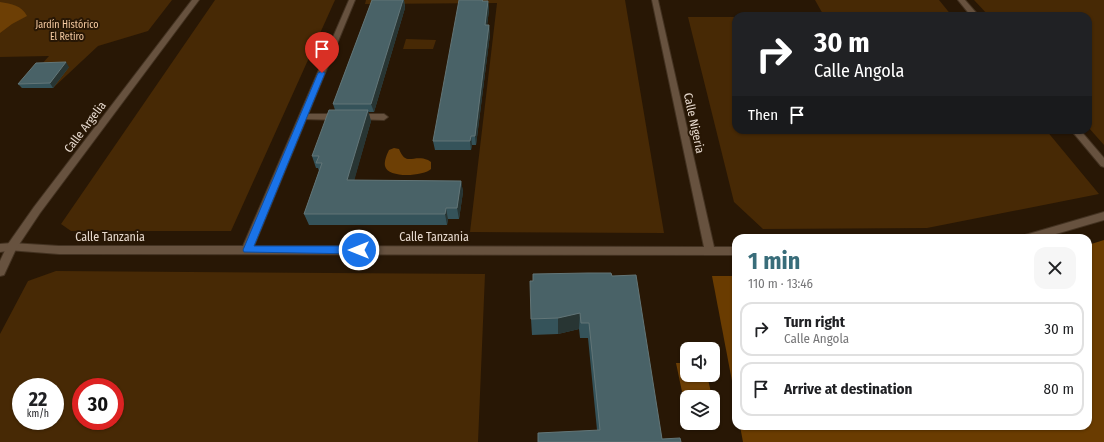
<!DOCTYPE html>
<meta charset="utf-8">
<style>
body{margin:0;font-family:"Fira Sans Condensed",sans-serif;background:#f6f6f6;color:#202124;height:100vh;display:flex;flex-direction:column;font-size:15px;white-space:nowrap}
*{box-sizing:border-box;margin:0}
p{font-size:13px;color:#757577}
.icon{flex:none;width:22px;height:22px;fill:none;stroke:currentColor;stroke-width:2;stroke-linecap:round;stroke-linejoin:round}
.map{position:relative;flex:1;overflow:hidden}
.panel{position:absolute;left:732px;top:234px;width:360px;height:196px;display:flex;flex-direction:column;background:#fff;border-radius:12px;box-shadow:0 1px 3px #0004}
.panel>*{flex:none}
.hud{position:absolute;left:732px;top:12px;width:360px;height:122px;border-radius:12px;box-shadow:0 1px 3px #0004;background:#202124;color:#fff;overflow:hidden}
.buttons{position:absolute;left:680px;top:342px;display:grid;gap:8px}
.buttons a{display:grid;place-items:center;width:40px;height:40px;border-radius:8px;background:#fff;box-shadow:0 1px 3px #0004;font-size:20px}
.speed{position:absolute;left:12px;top:378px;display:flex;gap:8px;font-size:20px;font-weight:700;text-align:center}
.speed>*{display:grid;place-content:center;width:52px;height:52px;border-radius:50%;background:#fff;box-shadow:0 1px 3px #0004;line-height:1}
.speed small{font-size:10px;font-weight:400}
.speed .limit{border:6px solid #d22;background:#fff;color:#111}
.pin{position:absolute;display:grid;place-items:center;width:34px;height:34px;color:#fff;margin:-41px -17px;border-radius:50% 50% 50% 0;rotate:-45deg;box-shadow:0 0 4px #0007}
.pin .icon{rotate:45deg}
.me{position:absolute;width:44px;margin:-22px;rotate:270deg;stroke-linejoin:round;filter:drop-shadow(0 0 3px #0008)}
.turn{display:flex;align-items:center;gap:14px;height:84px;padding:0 16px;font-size:18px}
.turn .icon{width:52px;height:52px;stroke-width:2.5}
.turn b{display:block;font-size:28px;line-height:34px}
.then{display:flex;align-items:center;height:38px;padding:0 16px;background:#0003;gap:8px;font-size:15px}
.round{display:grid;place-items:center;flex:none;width:42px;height:42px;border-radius:12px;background:#f6f6f6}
.overview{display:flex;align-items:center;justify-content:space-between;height:68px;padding:0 16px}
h1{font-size:24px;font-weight:700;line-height:30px;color:#396d7a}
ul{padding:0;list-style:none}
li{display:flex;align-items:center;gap:12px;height:54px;margin:0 8px 6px;padding:0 8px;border:2px solid #e0e0e0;border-radius:12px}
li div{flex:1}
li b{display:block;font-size:15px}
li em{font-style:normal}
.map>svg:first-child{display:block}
</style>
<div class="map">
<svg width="1104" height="442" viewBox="0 0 1104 442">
<rect width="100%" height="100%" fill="#281705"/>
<g fill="#472905" fill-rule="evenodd">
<path d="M 0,0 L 172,0 L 148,31 L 98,46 L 53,88 L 21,88 L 49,56 L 0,57 Z"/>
<path d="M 215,0 L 335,0 L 231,231 L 71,231 L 61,224 Z"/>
<path d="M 366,0 L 625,0 L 664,233 L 470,232 L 497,3 L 365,4 Z"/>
<path d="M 815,0 L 939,0 L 952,16 L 824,16 Z"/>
<path d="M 974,0 L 1104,0 L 1104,145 L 1088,127 L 1088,16 L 989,16 Z"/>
<path d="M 688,17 L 736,17 L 736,130 L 1046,130 L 1099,194 L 927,228 L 763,229 L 734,202 Z"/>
<path d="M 406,39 L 436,40 L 433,49 L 403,49 Z"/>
<path d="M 56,271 L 485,274 L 478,442 L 0,442 L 0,334 L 28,281 ZM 21,387 L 55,387 L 55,421 L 21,421 ZM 81,387 L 115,387 L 115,421 L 81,421 Z"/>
</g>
<g fill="#6a3c01">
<path d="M 1104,240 L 1104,442 L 743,442 L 740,426 L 1088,426 L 1088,245 Z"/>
<path d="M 712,276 L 736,276 L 736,402 Z"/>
</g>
<g fill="#6d3f05">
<path d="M 0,2 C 12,4 21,5 27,16 L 12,24 L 0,33 Z"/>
<path d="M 394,148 L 399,149 C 406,167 413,154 428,160 L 431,162 L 431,169 C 424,176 388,179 385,166 C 384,161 387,154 389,150 Z"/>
<path d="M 676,363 L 687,363 L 687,375 L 707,375 L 712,397 L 687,397 L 687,406 L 685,406 Z"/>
</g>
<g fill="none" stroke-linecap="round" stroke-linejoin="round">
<g stroke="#433221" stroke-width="2">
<g id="service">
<path d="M 303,114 L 340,114 L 344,117 L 340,120 L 300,119 L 299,117 Z"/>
<path d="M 356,114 L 384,114 L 388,117 L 384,120 L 353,119 L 352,117 Z"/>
<path d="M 12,243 L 16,244 L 17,247 L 16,250 L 0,252 L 0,244 Z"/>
</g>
</g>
<g stroke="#433221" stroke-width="2">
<g id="minor">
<path d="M 349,0 L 355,0 L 254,246 L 704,247 L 652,0 L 658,0 L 714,247 L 736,247 L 736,255 L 59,254 L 8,250 L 7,247 L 8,244 L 12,243 L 59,246 L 243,246 Z"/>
<path d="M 958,0 L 965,0 L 979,16 L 971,16 Z"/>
<path d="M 1071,130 L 1080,130 L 1104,158 L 1104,167 L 1101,166 Z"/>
<path d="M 1104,212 L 1104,220 L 1042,238 L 1024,238 L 1025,235 Z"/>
</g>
</g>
<g stroke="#433221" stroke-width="2">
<path id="tertiary" d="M 192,0 L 199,0 L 40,213 L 16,249 L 4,275 L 0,276 L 0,261 L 8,244 L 34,207 Z"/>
</g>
<use href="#service" fill="#67523f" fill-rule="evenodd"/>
<use href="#minor" fill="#67523f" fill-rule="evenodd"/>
<use href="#tertiary" fill="#67523f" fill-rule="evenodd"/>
</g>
<g fill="#35535a">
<path d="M 372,0 L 404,0 L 405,8 L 374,112 L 368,112 L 371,121 L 354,180 L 461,181 L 463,192 L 459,219 L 448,219 L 447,225 L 309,225 L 304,214 L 319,171 L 318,168 L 316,168 L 312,156 L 335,110 L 333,104 Z"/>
<path d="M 488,1 L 489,10 L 487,25 L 489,25 L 490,34 L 476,145 L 472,145 L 471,150 L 435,150 L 433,141 Z"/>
<path d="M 69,67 L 53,88 L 22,88 L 18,84 Z"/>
<path d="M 612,276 L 662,439 L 681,442 L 597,430 L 588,338 L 580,338 L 579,329 L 558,334 L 532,335 L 531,319 Z"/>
</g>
<g fill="#283533">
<path d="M 403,0 L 405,8 L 374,112 L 371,104 Z"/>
<path d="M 488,1 L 489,10 L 486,34 L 485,25 Z"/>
<path d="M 489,25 L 490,34 L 476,145 L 475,136 Z"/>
<path d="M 66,62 L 69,67 L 53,88 L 50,83 Z"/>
<path d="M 368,110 L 371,121 L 351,192 L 347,180 Z"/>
<path d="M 471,136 L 472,145 L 471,150 L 470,141 Z"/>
<path d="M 461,181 L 463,192 L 459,219 L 457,208 Z"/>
<path d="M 446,208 L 448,219 L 447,225 L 445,214 Z"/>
<path d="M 580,313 L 579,329 L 558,334 L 558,318 Z"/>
</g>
<g fill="#496267" stroke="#627577">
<path d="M 372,0 L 403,0 L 371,104 L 333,104 Z"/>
<path d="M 459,0 L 483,0 L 482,1 L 488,1 L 485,25 L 489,25 L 475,136 L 471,136 L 470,141 L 433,141 Z"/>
<path d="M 66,62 L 50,83 L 18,84 L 36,63 Z"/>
<path d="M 329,110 L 368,110 L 347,180 L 461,181 L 457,208 L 446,208 L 445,214 L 304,214 L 322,163 L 316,163 L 319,156 L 312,156 Z"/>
<path d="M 588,273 L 611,273 L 612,276 L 636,275 L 662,439 L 680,438 L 681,442 L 538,442 L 538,433 L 600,430 L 589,323 L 581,323 L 580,313 L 558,318 L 531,319 L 530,281 L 533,281 L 533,274 Z"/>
</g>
<path fill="#1a73e8" stroke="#114b97" d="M 322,71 L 325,73 L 254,246 L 359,246 L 362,247 L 363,250 L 362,253 L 359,254 L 244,252 L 243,250 L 318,73 Z"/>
<g text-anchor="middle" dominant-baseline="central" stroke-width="4" stroke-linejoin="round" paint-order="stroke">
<g font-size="10" fill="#f5c9a1" stroke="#281705">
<text x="67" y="25">Jardín Histórico<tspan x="67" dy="12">El Retiro</tspan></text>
</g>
<g font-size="12" fill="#e8dbd0" stroke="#281705">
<text transform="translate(694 123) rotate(78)">Calle Nigeria</text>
<text transform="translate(85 127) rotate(-53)">Calle Argelia</text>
<text x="110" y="237">Calle Tanzania</text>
<text x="434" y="237">Calle Tanzania</text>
</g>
</g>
</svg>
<div class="buttons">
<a><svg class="icon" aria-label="sound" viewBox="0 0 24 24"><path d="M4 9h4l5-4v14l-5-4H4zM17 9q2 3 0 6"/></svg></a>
<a><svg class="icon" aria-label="layers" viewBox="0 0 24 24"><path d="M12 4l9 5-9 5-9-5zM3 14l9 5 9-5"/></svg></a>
</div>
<div class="speed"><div>22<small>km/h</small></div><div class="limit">30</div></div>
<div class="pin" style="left:322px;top:73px;background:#d93025"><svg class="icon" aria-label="arrive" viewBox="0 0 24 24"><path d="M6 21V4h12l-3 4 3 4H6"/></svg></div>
<svg class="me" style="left:359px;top:250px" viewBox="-20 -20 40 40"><circle r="17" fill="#1a73e8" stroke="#fff" stroke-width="3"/><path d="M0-11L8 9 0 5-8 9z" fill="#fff"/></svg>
<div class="hud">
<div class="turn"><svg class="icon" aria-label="right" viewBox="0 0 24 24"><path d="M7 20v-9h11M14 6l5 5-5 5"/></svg><div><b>30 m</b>Calle Angola</div></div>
<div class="then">Then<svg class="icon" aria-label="arrive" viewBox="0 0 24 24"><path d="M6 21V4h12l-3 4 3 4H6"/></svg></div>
</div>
<section class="panel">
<div class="overview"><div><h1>1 min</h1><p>110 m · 13:46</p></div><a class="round"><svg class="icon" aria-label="close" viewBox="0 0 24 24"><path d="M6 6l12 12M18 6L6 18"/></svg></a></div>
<ul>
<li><svg class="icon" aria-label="right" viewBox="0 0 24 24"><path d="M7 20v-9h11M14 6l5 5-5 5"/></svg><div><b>Turn right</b><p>Calle Angola</p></div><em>30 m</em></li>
<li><svg class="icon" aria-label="arrive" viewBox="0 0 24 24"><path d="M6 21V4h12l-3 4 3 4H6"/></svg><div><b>Arrive at destination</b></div><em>80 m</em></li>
</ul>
</section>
</div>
